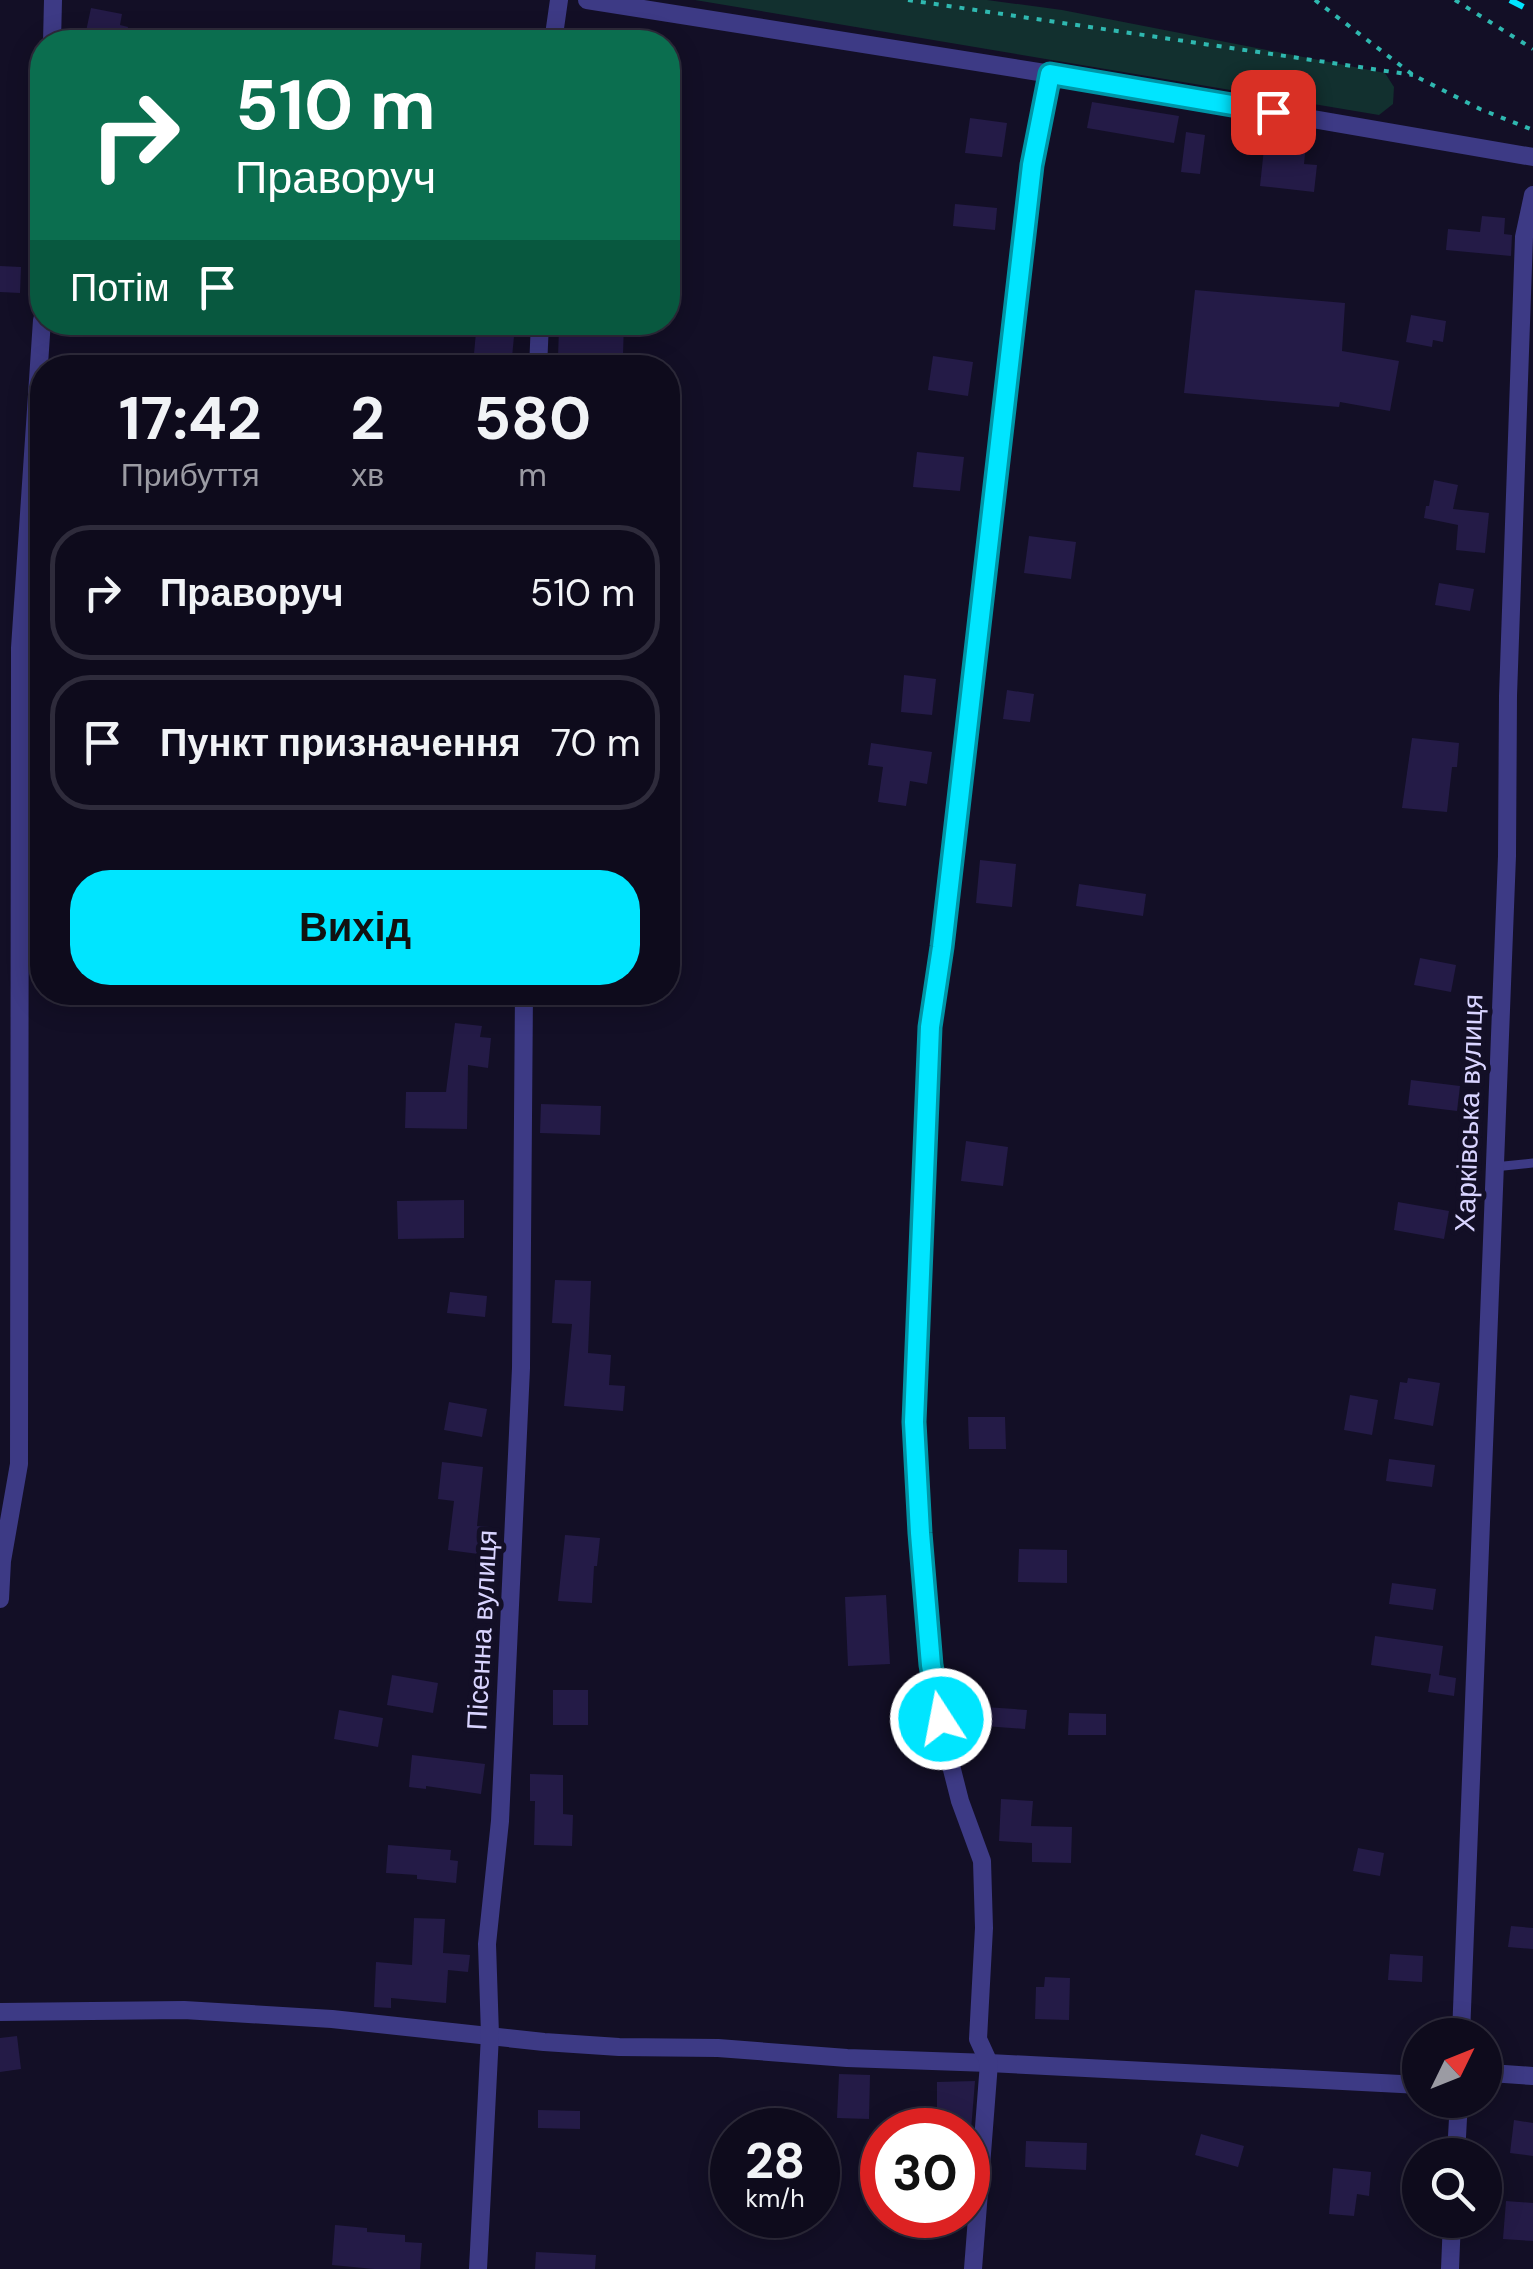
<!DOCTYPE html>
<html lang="uk">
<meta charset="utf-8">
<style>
body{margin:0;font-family:"DM Sans",sans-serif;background:#1c1929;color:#f1f3f6;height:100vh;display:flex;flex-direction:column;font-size:38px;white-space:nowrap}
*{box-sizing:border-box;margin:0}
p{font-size:32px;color:#9b9ba3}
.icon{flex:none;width:55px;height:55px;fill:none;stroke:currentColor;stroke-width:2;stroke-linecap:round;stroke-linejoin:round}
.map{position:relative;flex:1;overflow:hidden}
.sheet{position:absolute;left:30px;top:355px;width:650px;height:650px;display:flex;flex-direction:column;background:#0e0b1c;border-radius:40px;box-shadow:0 5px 25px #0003,0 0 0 2px #2e2b3b}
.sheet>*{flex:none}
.top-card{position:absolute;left:30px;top:30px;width:650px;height:305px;border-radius:40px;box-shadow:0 5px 25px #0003,0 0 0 2px #2e2b3b;background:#0b6e4f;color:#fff;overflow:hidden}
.needle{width:65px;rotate:47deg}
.tools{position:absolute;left:1402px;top:2018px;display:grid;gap:20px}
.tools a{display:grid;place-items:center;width:100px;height:100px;border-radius:50%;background:#0e0b1c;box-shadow:0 5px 25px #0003,0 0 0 2px #2e2b3b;font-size:50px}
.speed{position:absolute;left:710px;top:2108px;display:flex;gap:20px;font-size:50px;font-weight:700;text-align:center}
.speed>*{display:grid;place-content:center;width:130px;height:130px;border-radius:50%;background:#0e0b1c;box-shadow:0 5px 25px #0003,0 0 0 2px #2e2b3b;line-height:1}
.speed small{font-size:25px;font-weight:400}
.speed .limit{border:15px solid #d22;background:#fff;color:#111}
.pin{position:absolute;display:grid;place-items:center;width:85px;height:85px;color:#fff;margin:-42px;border-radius:20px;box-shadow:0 5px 15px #0006}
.me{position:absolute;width:110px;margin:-55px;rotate:349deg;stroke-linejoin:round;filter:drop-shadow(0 0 8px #0008)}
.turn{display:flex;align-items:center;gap:35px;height:210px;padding:0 40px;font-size:45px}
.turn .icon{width:130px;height:130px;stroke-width:2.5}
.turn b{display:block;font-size:70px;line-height:85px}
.then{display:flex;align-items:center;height:95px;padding:0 40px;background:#0003;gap:20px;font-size:38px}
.eta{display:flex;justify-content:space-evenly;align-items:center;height:170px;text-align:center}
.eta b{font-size:60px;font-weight:700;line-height:70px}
.action{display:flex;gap:20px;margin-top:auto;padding:20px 40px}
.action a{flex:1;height:115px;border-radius:40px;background:#00e5ff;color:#111;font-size:40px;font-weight:700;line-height:115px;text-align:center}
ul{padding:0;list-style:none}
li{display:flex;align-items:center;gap:30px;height:135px;margin:0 20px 15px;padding:0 20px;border:5px solid #2e2b3b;border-radius:40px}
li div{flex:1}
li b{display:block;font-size:38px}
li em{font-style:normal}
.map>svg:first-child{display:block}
</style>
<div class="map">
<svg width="1533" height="2269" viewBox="0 0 1533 2269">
<rect width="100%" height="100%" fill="#130f26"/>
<path fill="#12302f" d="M 695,0 L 987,0 L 1062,10 L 1385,73 L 1394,87 L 1393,104 L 1379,115 Z"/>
<g fill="#241b47">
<path d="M 91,8 L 122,14 L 120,25 L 128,27 L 125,42 L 85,36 Z"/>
<path d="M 1092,102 L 1179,116 L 1174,143 L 1087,128 Z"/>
<path d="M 970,118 L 1007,123 L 1002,157 L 965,153 Z"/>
<path d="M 1186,132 L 1205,135 L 1200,174 L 1181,172 Z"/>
<path d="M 1265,139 L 1306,144 L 1304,164 L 1317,165 L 1314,192 L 1260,186 Z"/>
<path d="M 955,204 L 997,208 L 995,230 L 953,226 Z"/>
<path d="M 1482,216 L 1505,218 L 1504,234 L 1512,235 L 1511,256 L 1446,250 L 1448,229 L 1480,232 Z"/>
<path d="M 0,266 L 21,267 L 20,293 L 0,292 Z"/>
<path d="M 1195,290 L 1345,303 L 1342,351 L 1399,361 L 1390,411 L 1340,402 L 1339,407 L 1184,393 Z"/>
<path d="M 1411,315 L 1446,321 L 1443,342 L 1433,340 L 1432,347 L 1406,342 Z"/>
<path d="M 598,322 L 624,322 L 623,355 L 608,354 L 606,368 L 579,368 L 579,358 L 558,357 L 559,328 L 598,329 Z"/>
<path d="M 476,332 L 514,336 L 511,368 L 473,365 Z"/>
<path d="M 933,356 L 973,362 L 968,396 L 928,390 Z"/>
<path d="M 917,452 L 964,457 L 960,491 L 913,487 Z"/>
<path d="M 1434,480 L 1458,485 L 1453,509 L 1489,513 L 1485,553 L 1456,550 L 1458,525 L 1424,518 L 1426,506 L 1429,506 Z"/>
<path d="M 1029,536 L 1076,542 L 1071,579 L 1024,573 Z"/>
<path d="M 1439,583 L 1474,589 L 1470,611 L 1435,605 Z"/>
<path d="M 904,675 L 936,679 L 932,715 L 901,712 Z"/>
<path d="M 1007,690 L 1034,694 L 1030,722 L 1003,719 Z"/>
<path d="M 1412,738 L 1459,743 L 1457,767 L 1452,767 L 1447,812 L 1402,808 Z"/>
<path d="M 871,743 L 932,752 L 927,784 L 910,781 L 906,806 L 878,802 L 883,767 L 868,765 Z"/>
<path d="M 980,860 L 1016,864 L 1012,907 L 976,903 Z"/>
<path d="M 1079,884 L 1146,894 L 1143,916 L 1076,906 Z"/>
<path d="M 1420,958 L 1456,965 L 1451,992 L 1414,985 Z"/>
<path d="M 455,1023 L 482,1026 L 480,1037 L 491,1038 L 488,1068 L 468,1065 L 467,1129 L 405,1128 L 406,1092 L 446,1092 Z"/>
<path d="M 1411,1080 L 1460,1086 L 1457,1111 L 1408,1105 Z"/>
<path d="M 541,1104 L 601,1106 L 600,1135 L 540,1133 Z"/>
<path d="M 966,1141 L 1008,1147 L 1003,1186 L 961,1181 Z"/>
<path d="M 464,1200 L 464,1238 L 398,1239 L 397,1201 Z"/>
<path d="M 1398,1202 L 1449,1211 L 1444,1239 L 1394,1230 Z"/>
<path d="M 555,1280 L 591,1281 L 588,1353 L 611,1355 L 609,1385 L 625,1386 L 623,1411 L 564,1406 L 572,1324 L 552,1323 Z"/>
<path d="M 450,1292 L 487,1296 L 485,1317 L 447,1313 Z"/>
<path d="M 1408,1378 L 1440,1383 L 1433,1426 L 1394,1419 L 1400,1382 L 1407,1383 Z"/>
<path d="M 1350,1395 L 1378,1400 L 1372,1435 L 1344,1430 Z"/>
<path d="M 449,1402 L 487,1409 L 482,1437 L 444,1430 Z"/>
<path d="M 968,1417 L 1005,1417 L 1006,1449 L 969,1449 Z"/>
<path d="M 1389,1459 L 1435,1465 L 1432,1487 L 1386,1481 Z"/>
<path d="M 442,1462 L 483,1467 L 477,1526 L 490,1527 L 486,1555 L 448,1550 L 454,1501 L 438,1499 Z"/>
<path d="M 565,1535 L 600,1538 L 597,1566 L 594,1566 L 592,1603 L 558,1601 Z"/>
<path d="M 1019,1549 L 1067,1550 L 1067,1583 L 1018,1582 Z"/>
<path d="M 1392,1583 L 1436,1589 L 1433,1610 L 1389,1604 Z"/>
<path d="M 886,1595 L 890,1664 L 848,1666 L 845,1597 Z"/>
<path d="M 1375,1636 L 1443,1646 L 1439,1675 L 1456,1678 L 1454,1696 L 1428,1692 L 1431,1674 L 1371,1665 Z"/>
<path d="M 392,1675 L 438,1683 L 433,1713 L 387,1705 Z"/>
<rect x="553" y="1690" width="35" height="35"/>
<path d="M 985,1707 L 1027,1710 L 1025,1729 L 984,1726 Z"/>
<path d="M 339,1710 L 383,1718 L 378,1747 L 334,1739 Z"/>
<path d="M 1069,1713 L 1106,1714 L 1106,1735 L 1068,1735 Z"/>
<path d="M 412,1755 L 485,1764 L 481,1794 L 426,1786 L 426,1789 L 409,1787 Z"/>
<path d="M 530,1774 L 563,1775 L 563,1814 L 573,1815 L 572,1846 L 534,1845 L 535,1801 L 530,1801 Z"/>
<path d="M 1001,1799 L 1033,1801 L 1031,1826 L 1072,1827 L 1071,1863 L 1032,1862 L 1032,1843 L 999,1841 Z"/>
<path d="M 388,1845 L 451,1850 L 450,1860 L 458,1861 L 456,1883 L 417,1879 L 417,1875 L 386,1873 Z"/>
<path d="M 1358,1848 L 1384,1853 L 1380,1876 L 1353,1871 Z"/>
<path d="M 414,1918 L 445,1919 L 443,1953 L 470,1955 L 468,1972 L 448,1970 L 446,2003 L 391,1998 L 391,2008 L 374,2007 L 376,1962 L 412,1965 Z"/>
<path d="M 1511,1926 L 1533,1928 L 1533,1949 L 1508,1947 Z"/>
<path d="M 1390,1954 L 1423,1956 L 1422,1982 L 1388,1980 Z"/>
<path d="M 1045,1977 L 1070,1978 L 1069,2020 L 1035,2019 L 1036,1987 L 1044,1987 Z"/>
<path d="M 17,2036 L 21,2069 L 0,2072 L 0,2038 Z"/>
<path d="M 839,2074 L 870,2075 L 869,2119 L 837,2118 Z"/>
<path d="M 975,2081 L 971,2130 L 937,2130 L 937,2082 Z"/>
<path d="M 538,2110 L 580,2111 L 580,2129 L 538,2128 Z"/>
<path d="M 1514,2120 L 1533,2123 L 1533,2156 L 1510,2153 Z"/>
<path d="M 1201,2134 L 1244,2146 L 1238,2167 L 1195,2155 Z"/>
<path d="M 1026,2141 L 1087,2143 L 1086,2170 L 1025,2167 Z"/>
<path d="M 1333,2168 L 1371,2172 L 1369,2196 L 1357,2194 L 1354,2216 L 1329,2214 Z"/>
<path d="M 1506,2201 L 1533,2203 L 1533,2241 L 1503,2239 Z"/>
<path d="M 335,2225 L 367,2228 L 367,2232 L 405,2235 L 405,2242 L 422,2243 L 420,2269 L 374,2269 L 332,2265 Z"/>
<path d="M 536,2252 L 596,2255 L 595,2269 L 535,2269 Z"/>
</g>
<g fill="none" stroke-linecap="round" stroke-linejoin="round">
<g stroke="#2fb8b0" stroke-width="4" stroke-dasharray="5 8" stroke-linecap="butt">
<path d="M 908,0 L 1413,75"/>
<path d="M 1315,0 L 1413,75 L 1480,109 L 1533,130"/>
<path d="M 1455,0 L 1533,49"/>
</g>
<path stroke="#3d3a85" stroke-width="9" d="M 1494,1167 L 1533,1163"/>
<g stroke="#3d3a85" stroke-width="18">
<path d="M 587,0 L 1051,74 L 1533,157"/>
<path d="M 52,42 L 53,0"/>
<path d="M 553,42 L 559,0"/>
<path d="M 538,368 L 540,322"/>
<path d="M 0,1599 L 2,1561 L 19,1464 L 20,648 L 42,320"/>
<path d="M 0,2012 L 184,2010 L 332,2019 L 544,2042 L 619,2047 L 718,2048 L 847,2058 L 989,2063 L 1420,2085"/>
<path d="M 1461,2035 L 1507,856 L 1508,696 L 1524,237 L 1533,195"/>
<path d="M 1485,2076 L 1490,2073 L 1533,2076"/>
<path d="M 1456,2155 L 1459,2100"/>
<path d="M 478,2269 L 490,2035 L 487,1944 L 500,1821 L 521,1368 L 524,992"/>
<path d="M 973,2269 L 989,2063 L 978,2039 L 984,1928 L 982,1861 L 960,1801 L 946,1746 L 931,1665 L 920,1533 L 915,1421 L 930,1027 L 942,947 L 1032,165 L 1051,74"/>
<path d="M 1450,2269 L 1452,2220"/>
</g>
<path stroke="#00e5ff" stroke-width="6" stroke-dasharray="15 12" stroke-linecap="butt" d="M 1510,0 L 1533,12"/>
</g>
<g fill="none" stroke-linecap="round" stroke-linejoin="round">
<g stroke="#0095a6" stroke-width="25">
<path id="route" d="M 941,1719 L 931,1665 L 920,1533 L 914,1422 L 930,1027 L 942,947 L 1032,165 L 1050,74 L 1273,112"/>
</g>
<use href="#route" stroke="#00e5ff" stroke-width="18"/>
</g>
<g text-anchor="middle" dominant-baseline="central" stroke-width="10" stroke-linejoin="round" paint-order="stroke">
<g font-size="28" fill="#d9d4ff" stroke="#130f26">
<text transform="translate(1469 1113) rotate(-88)">Харківська вулиця</text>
<text transform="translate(482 1630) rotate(-87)">Пісенна вулиця</text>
</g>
</g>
</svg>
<div class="tools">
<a><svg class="needle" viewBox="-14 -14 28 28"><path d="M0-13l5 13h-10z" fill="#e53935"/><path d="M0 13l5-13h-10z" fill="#9b9ba3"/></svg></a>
<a><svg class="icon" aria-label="search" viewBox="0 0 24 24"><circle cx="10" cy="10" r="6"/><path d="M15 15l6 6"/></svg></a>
</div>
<div class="speed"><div>28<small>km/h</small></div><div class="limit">30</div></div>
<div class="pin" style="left:1273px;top:112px;background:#d93025"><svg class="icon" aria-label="arrive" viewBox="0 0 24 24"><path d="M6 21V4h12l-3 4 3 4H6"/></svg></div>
<svg class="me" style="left:941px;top:1719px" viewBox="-20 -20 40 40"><circle r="17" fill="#00e5ff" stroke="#fff" stroke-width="3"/><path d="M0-11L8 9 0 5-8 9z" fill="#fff"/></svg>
<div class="top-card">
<div class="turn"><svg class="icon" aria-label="right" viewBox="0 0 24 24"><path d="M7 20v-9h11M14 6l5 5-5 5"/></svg><div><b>510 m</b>Праворуч</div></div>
<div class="then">Потім<svg class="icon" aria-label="arrive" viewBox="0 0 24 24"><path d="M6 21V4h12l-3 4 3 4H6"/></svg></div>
</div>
<section class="sheet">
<div class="eta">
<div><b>17:42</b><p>Прибуття</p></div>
<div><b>2</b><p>хв</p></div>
<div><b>580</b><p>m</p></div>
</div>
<ul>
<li><svg class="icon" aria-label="right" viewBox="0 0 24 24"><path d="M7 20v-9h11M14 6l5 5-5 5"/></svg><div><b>Праворуч</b></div><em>510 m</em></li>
<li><svg class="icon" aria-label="arrive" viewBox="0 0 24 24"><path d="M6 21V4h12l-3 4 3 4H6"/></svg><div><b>Пункт призначення</b></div><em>70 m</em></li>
</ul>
<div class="action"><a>Вихід</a></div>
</section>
</div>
